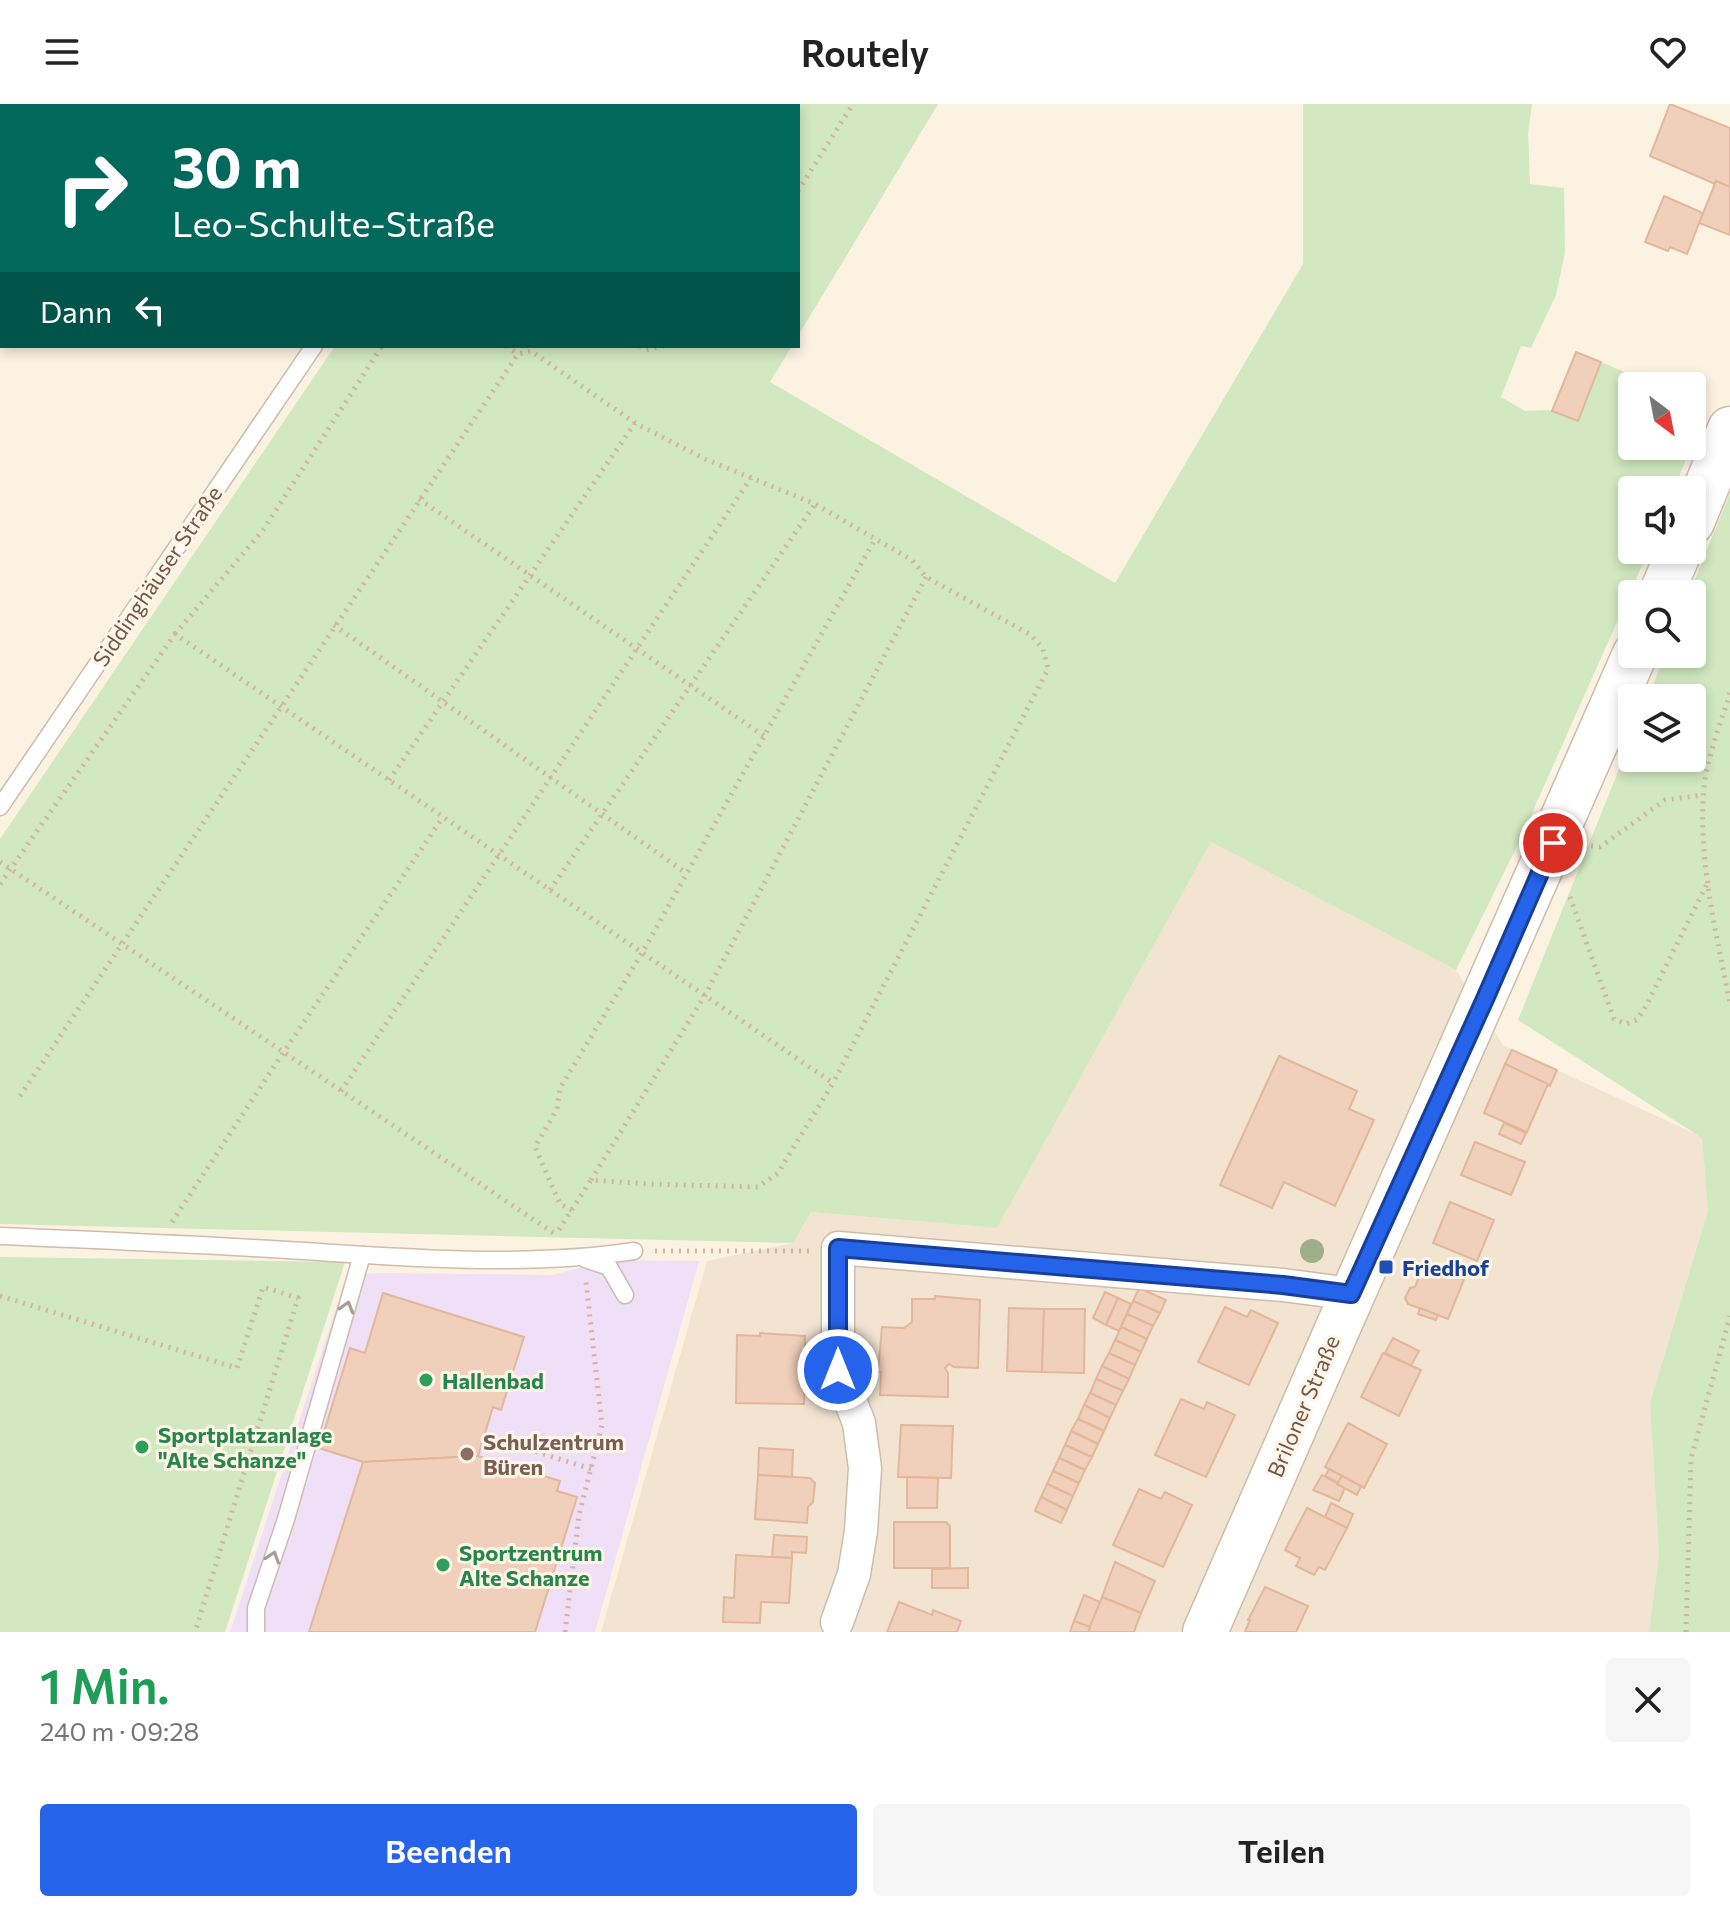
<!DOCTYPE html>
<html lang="de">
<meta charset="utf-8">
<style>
body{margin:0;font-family:Commissioner,sans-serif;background:#f6f6f6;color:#222;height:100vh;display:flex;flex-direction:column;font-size:30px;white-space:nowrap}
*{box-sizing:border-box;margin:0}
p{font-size:26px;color:#767676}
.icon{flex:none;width:44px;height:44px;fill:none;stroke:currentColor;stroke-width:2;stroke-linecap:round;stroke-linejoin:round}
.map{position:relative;height:1528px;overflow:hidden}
.drawer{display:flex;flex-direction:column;background:#fff;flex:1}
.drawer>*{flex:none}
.top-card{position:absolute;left:0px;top:0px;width:800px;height:244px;box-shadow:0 4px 12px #0003;background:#00695c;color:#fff;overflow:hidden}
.needle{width:52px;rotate:148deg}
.fabs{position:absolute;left:1618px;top:268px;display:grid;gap:16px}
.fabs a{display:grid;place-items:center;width:88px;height:88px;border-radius:8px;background:#fff;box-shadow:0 4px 12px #0003;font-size:40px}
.pin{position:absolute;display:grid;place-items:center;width:68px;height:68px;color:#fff;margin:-34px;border:4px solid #fff;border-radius:50%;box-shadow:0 2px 8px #0007}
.me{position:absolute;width:88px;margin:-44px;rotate:0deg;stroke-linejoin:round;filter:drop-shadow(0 0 6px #0008)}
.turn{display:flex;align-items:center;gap:28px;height:168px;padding:0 40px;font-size:36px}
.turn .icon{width:104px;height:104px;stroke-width:2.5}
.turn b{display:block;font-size:56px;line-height:68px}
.then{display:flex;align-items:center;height:76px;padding:0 40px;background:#0003;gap:16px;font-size:30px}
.round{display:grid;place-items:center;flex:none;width:84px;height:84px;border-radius:8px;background:#f6f6f6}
.summary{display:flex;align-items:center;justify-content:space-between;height:136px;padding:0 40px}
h1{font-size:48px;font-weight:600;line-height:60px;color:#1e9e55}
.action{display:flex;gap:16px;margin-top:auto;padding:16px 40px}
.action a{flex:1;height:92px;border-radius:8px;background:#2563eb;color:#fff;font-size:32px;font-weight:600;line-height:92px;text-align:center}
.action a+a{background:#f6f6f6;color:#222}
header{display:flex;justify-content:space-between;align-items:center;height:104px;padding:0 40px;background:#fff;font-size:36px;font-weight:600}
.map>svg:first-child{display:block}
</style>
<header><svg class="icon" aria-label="menu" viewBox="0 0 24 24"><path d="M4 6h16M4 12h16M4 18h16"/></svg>Routely<svg class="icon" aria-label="heart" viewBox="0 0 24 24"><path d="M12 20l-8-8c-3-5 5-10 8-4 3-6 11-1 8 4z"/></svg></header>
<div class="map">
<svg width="1730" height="1528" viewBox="0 0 1730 1528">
<rect width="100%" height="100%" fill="#fbf2e2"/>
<path fill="#f3e4d1" d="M 1211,738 L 1456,866 L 1503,941 L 1702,1033 L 1708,1105 L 1650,1299 L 1659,1450 L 1649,1528 L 601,1528 L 707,1157 L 793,1139 L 811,1108 L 997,1124 Z"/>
<path fill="#efdff7" d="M 609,1156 L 699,1157 L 595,1528 L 230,1528 L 347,1171 L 383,1169 L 553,1171 Z"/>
<g fill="#d1e8c1">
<path d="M 504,0 L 938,0 L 798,232 L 798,2 L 503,2 Z"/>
<path d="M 1303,0 L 1532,0 L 1528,29 L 1530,80 L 1564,84 L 1565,148 L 1556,191 L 1531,244 L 1521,242 L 1501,293 L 1525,307 L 1548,306 L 1578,317 L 1601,258 L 1658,282 L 1632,282 L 1632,342 L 1691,342 L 1674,386 L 1632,386 L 1632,446 L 1649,446 L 1520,736 L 1456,866 L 1211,738 L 997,1124 L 811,1108 L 793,1139 L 0,1120 L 0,735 L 335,242 L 792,242 L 770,278 L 1115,479 L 1303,160 Z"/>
<path d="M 1730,389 L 1730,1528 L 1649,1528 L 1659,1450 L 1650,1299 L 1708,1106 L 1702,1034 L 1518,916 L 1632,633 L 1632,654 L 1692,654 L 1692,594 L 1648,594 L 1665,550 L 1692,550 L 1692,490 L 1689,490 Z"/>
<path d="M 0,1153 L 345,1158 L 225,1528 L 0,1528 Z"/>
</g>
<g fill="#f0d0bb" stroke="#e2b79b" stroke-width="2">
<path d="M 360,0 L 448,0 L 359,2 Z"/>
<path d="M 1670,0 L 1730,24 L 1730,83 L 1716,77 L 1715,80 L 1650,52 Z"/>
<path d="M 1716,77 L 1730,83 L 1730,131 L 1699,119 Z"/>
<path d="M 1664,92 L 1703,109 L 1687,150 L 1670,143 L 1668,147 L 1645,138 Z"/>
<path d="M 1576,248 L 1601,258 L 1578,317 L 1552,307 Z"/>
<path d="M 1512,946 L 1557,966 L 1550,982 L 1505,960 Z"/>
<path d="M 1279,952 L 1357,987 L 1349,1005 L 1374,1016 L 1335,1102 L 1284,1078 L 1272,1104 L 1220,1081 Z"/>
<path d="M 1505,960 L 1548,980 L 1527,1028 L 1484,1009 Z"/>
<path d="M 1504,1019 L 1526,1029 L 1521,1040 L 1499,1030 Z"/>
<path d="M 1475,1038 L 1525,1058 L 1511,1091 L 1461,1071 Z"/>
<path d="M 1450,1098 L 1494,1116 L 1477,1157 L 1433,1139 Z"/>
<path d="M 1424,1160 L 1464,1175 L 1448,1215 L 1408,1200 L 1405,1194 L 1410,1184 L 1415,1183 Z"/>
<path d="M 1139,1184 L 1166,1196 L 1160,1209 L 1133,1197 Z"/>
<path d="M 1105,1188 L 1118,1194 L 1106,1221 L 1093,1214 Z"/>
<path d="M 383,1189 L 524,1233 L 501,1306 L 493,1303 L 478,1352 L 363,1358 L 319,1344 L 350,1244 L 365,1249 Z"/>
<path d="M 935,1192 L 980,1196 L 978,1264 L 954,1263 L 949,1260 L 945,1264 L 948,1269 L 948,1293 L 880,1291 L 881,1268 L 878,1268 L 882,1223 L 904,1224 L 912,1218 L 912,1195 L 935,1195 Z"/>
<path d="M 1118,1194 L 1131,1200 L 1119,1227 L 1106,1221 Z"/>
<path d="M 1133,1197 L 1160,1209 L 1153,1222 L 1127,1210 Z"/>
<path d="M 1225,1203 L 1247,1213 L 1251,1206 L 1278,1219 L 1249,1281 L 1198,1258 Z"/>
<path d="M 1009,1204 L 1044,1205 L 1042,1268 L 1007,1267 Z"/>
<path d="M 1420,1204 L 1438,1211 L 1436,1216 L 1418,1210 Z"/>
<path d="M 1044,1205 L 1085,1205 L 1084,1269 L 1042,1268 Z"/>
<path d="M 1127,1210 L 1153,1222 L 1147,1235 L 1121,1223 Z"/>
<path d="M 1121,1223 L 1147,1235 L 1141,1248 L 1115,1236 Z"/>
<path d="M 760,1229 L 805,1232 L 804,1300 L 736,1299 L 737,1231 L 760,1232 Z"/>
<path d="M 1393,1234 L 1419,1247 L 1411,1262 L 1385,1249 Z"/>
<path d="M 1115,1236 L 1141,1248 L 1135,1261 L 1109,1249 Z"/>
<path d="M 1109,1249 L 1135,1261 L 1129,1275 L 1102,1262 Z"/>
<path d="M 1383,1249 L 1421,1266 L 1399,1312 L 1361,1293 Z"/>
<path d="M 1102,1262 L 1129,1275 L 1123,1287 L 1096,1275 Z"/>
<path d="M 1096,1275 L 1123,1287 L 1116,1301 L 1090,1289 Z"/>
<path d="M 1090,1289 L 1116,1301 L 1110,1314 L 1084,1301 Z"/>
<path d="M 1181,1295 L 1204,1305 L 1207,1298 L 1235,1311 L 1206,1373 L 1155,1351 Z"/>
<path d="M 1084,1301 L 1110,1314 L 1104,1327 L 1078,1315 Z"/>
<path d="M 1078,1315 L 1104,1327 L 1098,1340 L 1071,1327 Z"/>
<path d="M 1348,1319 L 1387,1340 L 1364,1384 L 1325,1363 Z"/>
<path d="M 901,1321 L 953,1322 L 951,1374 L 898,1373 Z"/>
<path d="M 1071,1327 L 1098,1340 L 1092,1353 L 1065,1341 Z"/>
<path d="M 1065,1341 L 1092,1353 L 1085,1366 L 1059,1354 Z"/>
<path d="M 759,1344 L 793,1346 L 792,1373 L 758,1371 Z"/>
<path d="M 478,1352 L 560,1377 L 557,1387 L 577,1393 L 535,1528 L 309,1528 L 363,1358 Z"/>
<path d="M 1059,1354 L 1085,1366 L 1079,1379 L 1053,1367 Z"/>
<path d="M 1329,1365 L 1342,1372 L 1338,1379 L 1325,1372 Z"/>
<path d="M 1053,1367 L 1079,1379 L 1073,1392 L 1047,1380 Z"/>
<path d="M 758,1371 L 810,1374 L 815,1379 L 813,1398 L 808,1403 L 807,1419 L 755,1415 Z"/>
<path d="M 1322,1371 L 1345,1384 L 1339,1397 L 1313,1386 Z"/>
<path d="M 1342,1372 L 1361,1382 L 1357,1391 L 1337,1380 Z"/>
<path d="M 907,1373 L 938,1374 L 937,1404 L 907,1404 Z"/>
<path d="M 1047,1380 L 1073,1392 L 1067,1406 L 1041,1393 Z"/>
<path d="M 1139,1385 L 1161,1395 L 1165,1388 L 1192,1401 L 1163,1463 L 1113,1441 Z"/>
<path d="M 1041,1393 L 1067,1406 L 1061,1419 L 1035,1407 Z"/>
<path d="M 1331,1399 L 1353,1410 L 1347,1424 L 1325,1413 Z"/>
<path d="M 1307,1404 L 1347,1424 L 1325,1466 L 1319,1463 L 1314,1471 L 1296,1462 L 1300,1454 L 1285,1446 Z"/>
<path d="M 894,1418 L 946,1418 L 950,1422 L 950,1464 L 894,1464 Z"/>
<path d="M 774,1431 L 807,1433 L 806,1449 L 792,1448 L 792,1454 L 772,1453 Z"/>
<path d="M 736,1451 L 792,1454 L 789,1499 L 761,1498 L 760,1519 L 723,1518 L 724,1493 L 734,1494 Z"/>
<path d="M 1115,1458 L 1155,1477 L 1141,1509 L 1102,1493 Z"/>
<path d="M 968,1464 L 968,1484 L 932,1484 L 932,1465 Z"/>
<path d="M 1265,1483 L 1308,1502 L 1296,1528 L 1245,1528 L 1250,1516 L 1248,1516 Z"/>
<path d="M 1084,1491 L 1100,1498 L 1090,1523 L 1074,1517 Z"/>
<path d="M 1102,1493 L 1141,1509 L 1134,1528 L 1088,1528 Z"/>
<path d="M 899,1498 L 932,1511 L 933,1506 L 961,1517 L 957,1528 L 887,1528 Z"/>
<path d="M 1074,1517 L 1090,1523 L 1088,1528 L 1070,1528 Z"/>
</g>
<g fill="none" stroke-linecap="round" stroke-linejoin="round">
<g stroke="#cebcac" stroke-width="19">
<g id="service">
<path d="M 479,2 L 480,0"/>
<path d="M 0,703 L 314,242"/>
<path d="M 0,1132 C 96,1136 191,1140 287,1146 C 402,1153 520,1164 634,1147"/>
<path d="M 585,1155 L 609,1163 L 625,1191"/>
<path d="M 256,1528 L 256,1504 L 286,1415 L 362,1151"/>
</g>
</g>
<g stroke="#cebcac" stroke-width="35">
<path id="minor" d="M 837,1518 L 854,1470 L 861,1427 L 865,1364 L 859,1319 L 838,1266 L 838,1144 L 1283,1181 L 1351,1190"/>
</g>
<g stroke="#d1bba9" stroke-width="47">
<g id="secondary">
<path d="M 1692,418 L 1730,325"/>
<path d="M 1661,490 L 1680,446"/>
<path d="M 1205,1528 C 1346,1201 1493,877 1635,550"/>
</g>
</g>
<g stroke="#d5b49e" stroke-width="5" stroke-dasharray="2 6" stroke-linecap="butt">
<path d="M 550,0 L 553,2"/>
<path d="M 540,2 L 540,0"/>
<path d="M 697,2 L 698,0"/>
<path d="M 798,87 L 853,0"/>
<path d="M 506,242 L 518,250"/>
<path d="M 640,242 L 645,246 L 664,242"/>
<path d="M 419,395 L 764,632"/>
<path d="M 334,521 L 686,769"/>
<path d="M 175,530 L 263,426 L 382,242"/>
<path d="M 1730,589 C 1719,624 1704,661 1703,697 C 1700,765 1717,833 1730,899"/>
<path d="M 389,676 L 635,319"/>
<path d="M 1591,742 L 1600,743 L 1665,696 L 1703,691"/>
<path d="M 0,758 L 555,1130"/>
<path d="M 0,780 L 175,530 L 833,979 L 778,1069 L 758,1083 L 649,1080 L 591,1076 L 556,1130"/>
<path d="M 550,786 L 815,400"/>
<path d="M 1570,793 L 1614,915 L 1626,920 L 1637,916 L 1646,902 L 1707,780"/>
<path d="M 341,987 L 751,374"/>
<path d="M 20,992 L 518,250 L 531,247 L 635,319 L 705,355 L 815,400 L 912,456 L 926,473 L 1031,531 L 1043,545 L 1048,565 L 833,979"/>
<path d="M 591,1076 L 705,891 L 926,473"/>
<path d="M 572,1106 L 560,1100 L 535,1043 L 557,1005 L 560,984 L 642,849 L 875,435"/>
<path d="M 172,1118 L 283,949 L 443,713"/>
<path d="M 655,1147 L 809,1147"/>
<path d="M 0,1192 L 237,1264 L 263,1183 L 298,1194 L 195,1528"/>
<path d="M 490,1333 L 591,1365"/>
<path d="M 565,1528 L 579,1411 L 602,1321 L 586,1178"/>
<path d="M 1686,1528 L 1691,1355 L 1730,1212"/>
</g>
<use href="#service" stroke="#fff" stroke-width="16"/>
<use href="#minor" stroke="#fff" stroke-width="32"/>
<use href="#secondary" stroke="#fff" stroke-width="44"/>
</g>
<circle fill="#9eaf8a" cx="1312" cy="1147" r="12"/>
<defs><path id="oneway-chevron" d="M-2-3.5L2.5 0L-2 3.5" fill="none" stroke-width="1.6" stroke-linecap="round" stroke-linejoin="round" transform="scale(2)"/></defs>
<g stroke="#aa9b92">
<use href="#oneway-chevron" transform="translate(347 1203) rotate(-74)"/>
<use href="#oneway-chevron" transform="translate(273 1453) rotate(-72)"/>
</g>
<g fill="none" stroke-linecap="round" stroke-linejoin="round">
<g stroke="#184099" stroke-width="20">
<path id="route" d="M 838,1266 L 838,1144 L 1283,1181 L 1351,1190 L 1485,895 L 1553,739"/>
</g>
<use href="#route" stroke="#2563eb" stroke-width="14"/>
</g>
<rect fill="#1a4fb4" stroke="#fff6e8" stroke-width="3" x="1378" y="1155" width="16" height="16" rx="4"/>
<g fill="#2e9e5b" stroke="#fff6e8" stroke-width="3">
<circle cx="426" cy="1276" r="8"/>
<circle cx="142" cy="1343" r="8"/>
<circle cx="443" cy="1461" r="8"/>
</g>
<circle fill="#8d6e63" stroke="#fff6e8" stroke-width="3" cx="467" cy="1350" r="8"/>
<g text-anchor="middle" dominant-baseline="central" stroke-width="6" stroke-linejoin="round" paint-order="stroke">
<g font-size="22" fill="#725849" stroke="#fff6e8">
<text transform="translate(157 472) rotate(-56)">Siddinghäuser Straße</text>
<text transform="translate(1303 1302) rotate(-67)">Briloner Straße</text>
</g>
<g font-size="22" font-weight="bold" fill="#164399" stroke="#fff6e8" text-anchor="start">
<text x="1402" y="1163">Friedhof</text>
</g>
<g font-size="22" font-weight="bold" fill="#27864d" stroke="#fff6e8" text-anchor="start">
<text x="442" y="1276">Hallenbad</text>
<text x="158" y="1330">Sportplatzanlage<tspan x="158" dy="25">"Alte Schanze"</tspan></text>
<text x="459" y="1448">Sportzentrum<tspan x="459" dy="25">Alte Schanze</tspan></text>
</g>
<g font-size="22" font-weight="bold" fill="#785e54" stroke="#fff6e8" text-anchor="start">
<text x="483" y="1337">Schulzentrum<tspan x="483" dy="25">Büren</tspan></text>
</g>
</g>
</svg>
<div class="fabs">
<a><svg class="needle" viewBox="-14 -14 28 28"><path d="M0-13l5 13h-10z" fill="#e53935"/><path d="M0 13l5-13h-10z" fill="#767676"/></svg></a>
<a><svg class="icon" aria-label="sound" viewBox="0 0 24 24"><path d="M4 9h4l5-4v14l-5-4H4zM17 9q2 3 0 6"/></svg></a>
<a><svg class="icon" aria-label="search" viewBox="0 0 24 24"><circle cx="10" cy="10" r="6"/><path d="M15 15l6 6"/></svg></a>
<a><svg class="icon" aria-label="layers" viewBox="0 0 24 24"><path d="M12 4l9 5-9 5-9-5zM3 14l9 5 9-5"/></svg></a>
</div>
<div class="pin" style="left:1553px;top:739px;background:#d93025"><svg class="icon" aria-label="arrive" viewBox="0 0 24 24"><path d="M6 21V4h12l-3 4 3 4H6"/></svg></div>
<svg class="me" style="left:838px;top:1266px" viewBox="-20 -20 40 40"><circle r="17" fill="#2563eb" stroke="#fff" stroke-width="3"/><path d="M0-11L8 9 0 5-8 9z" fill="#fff"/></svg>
<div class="top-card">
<div class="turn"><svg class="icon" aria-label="right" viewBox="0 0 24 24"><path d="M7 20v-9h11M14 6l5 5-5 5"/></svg><div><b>30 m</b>Leo-Schulte-Straße</div></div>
<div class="then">Dann<svg class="icon" aria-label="left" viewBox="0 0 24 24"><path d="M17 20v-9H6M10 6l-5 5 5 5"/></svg></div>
</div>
</div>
<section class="drawer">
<div class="summary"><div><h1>1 Min.</h1><p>240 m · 09:28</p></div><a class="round"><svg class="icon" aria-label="close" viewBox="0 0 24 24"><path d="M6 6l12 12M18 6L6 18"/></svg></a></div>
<div class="action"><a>Beenden</a><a>Teilen</a></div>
</section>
